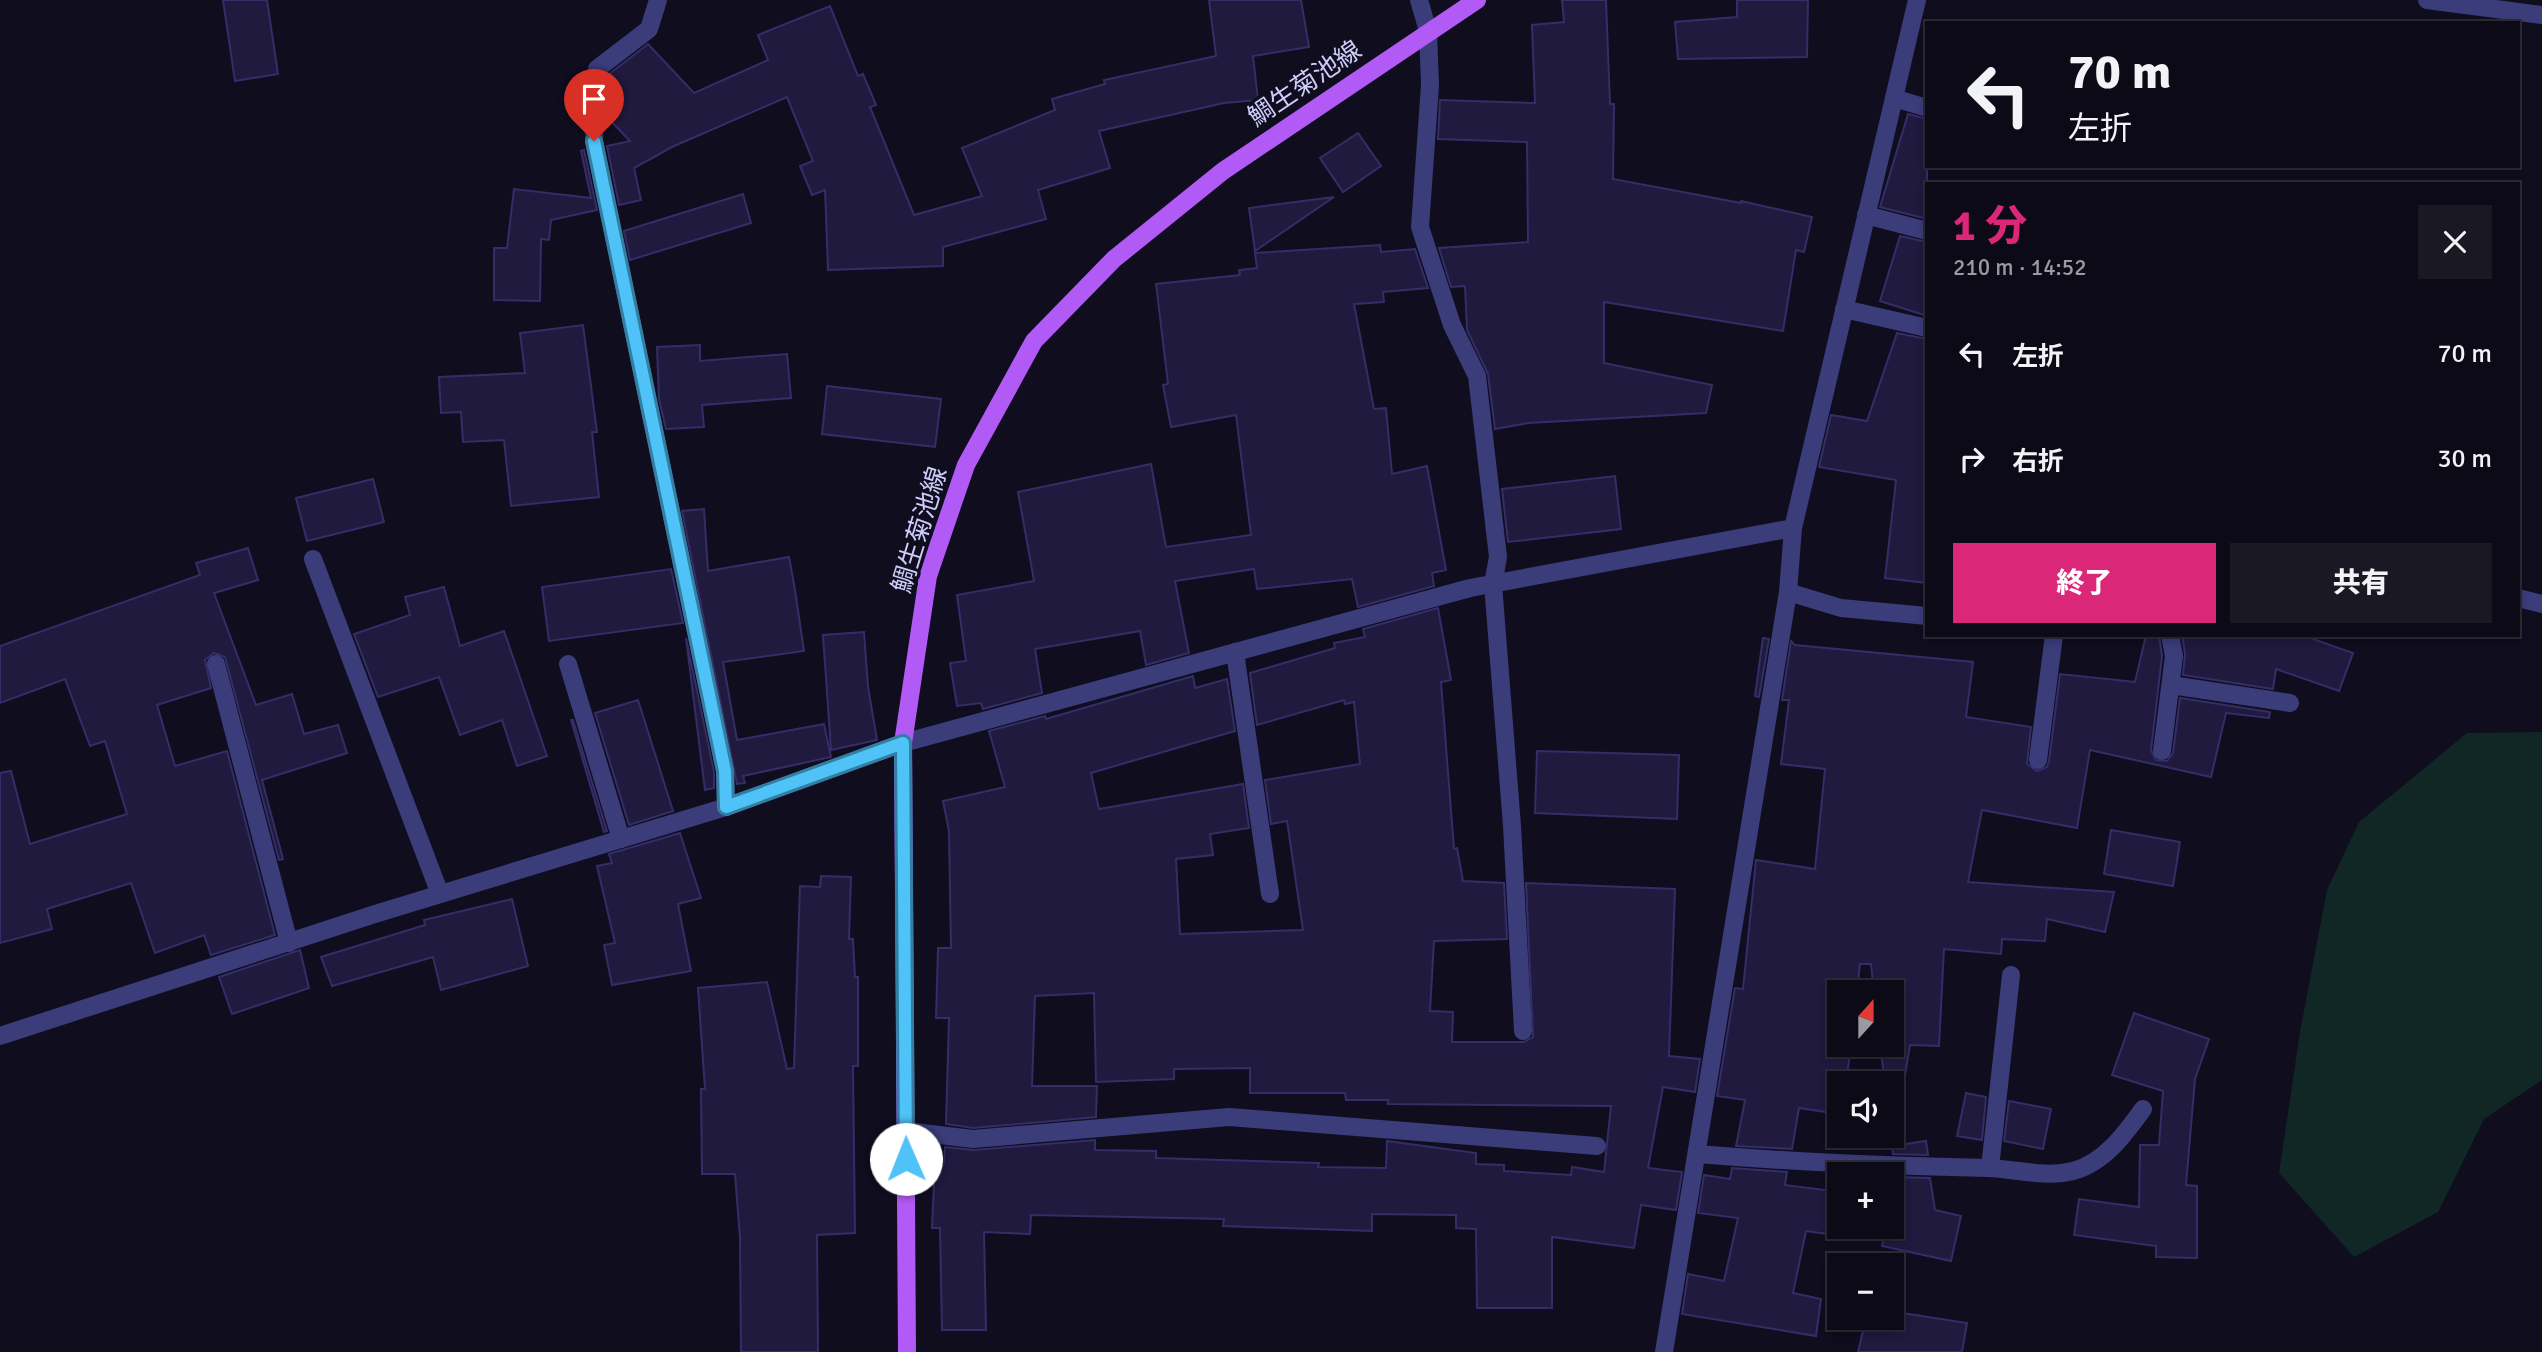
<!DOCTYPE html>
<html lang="ja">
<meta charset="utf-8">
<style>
body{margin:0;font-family:Signika,"Noto Sans JP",sans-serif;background:#191823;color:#f1f3f6;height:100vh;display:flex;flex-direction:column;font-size:26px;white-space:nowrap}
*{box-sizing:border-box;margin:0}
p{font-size:23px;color:#9a9aa1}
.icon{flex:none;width:38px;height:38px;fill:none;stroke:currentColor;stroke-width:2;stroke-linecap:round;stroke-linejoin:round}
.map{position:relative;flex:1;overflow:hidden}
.side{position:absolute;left:1925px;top:182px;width:595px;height:455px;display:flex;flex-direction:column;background:#0b0a16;border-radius:0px;box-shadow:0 4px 10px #0003,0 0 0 2px #2b2b35}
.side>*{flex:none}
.top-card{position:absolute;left:1925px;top:21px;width:595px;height:147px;border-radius:0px;box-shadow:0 4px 10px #0003,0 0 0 2px #2b2b35;background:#0b0a16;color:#f1f3f6;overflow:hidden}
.needle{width:46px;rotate:21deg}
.buttons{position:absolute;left:1827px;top:980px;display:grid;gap:14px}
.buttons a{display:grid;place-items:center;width:77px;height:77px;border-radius:0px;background:#0b0a16;box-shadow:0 4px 10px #0003,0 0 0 2px #2b2b35;font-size:35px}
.pin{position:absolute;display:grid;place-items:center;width:60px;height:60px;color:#fff;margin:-72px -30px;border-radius:50% 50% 50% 0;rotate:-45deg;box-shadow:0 0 7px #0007}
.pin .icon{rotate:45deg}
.me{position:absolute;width:77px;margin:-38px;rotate:359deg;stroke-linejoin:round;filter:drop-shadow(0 0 5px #0008)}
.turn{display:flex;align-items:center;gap:24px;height:147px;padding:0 28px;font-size:32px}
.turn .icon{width:91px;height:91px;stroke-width:2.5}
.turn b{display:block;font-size:49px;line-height:60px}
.round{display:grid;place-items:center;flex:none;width:74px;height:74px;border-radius:0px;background:#191823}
.overview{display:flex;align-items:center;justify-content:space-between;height:119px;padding:0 28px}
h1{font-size:42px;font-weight:800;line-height:52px;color:#db2777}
.cta{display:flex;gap:14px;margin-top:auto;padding:14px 28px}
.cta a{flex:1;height:80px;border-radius:0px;background:#db2777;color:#fff;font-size:28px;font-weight:800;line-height:80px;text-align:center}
.cta a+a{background:#191823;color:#f1f3f6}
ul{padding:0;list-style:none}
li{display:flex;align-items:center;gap:21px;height:105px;padding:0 28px}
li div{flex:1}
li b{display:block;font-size:26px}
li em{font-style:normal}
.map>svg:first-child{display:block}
</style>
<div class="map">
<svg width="2542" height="1352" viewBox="0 0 2542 1352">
<rect width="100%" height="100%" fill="#0f0d1e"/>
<path fill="#112725" d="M 2542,732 L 2542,1080 L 2484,1119 L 2438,1212 L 2354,1257 L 2279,1173 L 2300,1032 L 2327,890 L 2359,822 L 2467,733 Z"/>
<g fill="#1f1a3e" stroke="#352d68" stroke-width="2">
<path d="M 223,0 L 267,0 L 278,74 L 235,81 Z"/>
<path d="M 1209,0 L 1301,0 L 1309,47 L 1253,56 L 1258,100 L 1224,103 L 1099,131 L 1110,168 L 1038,190 L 1046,219 L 943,247 L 943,266 L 828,270 L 825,190 L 812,195 L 800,166 L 813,161 L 787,97 L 672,147 L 634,168 L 641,200 L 619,205 L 607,146 L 630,141 L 606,116 L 608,75 L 648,44 L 694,93 L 768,60 L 758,35 L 830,6 L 858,76 L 863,74 L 876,105 L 870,107 L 914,215 L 982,196 L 962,148 L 1055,110 L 1052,99 L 1105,84 L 1104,80 L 1216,56 Z"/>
<path d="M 1562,0 L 1606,0 L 1610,104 L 1614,104 L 1613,179 L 1741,203 L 1741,201 L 1812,217 L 1804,252 L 1796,250 L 1783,331 L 1604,302 L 1604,363 L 1712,385 L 1706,413 L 1528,423 L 1495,429 L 1488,374 L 1467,330 L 1465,286 L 1451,287 L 1439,248 L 1528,242 L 1527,142 L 1438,139 L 1440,100 L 1535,103 L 1532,25 L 1564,22 Z"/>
<path d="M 1737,0 L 1808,0 L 1807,57 L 1678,59 L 1675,22 L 1737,17 Z"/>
<path d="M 1908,114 L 1927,119 L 1927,219 L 1880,207 Z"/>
<path d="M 1358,133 L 1381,166 L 1343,192 L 1320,158 Z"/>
<path d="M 584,150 L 597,210 L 551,220 L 549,240 L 541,239 L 540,301 L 494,300 L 494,248 L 507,248 L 514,189 L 591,198 L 581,151 Z"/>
<path d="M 743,194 L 751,223 L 630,260 L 624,231 Z"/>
<path d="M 1334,197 L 1255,251 L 1249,208 Z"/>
<path d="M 1900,236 L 1927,242 L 1927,316 L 1880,301 Z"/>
<path d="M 1380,245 L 1381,252 L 1415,249 L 1428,288 L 1383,292 L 1384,302 L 1354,304 L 1374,409 L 1386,408 L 1392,474 L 1427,466 L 1446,570 L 1432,573 L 1434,586 L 1358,607 L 1352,579 L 1257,589 L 1254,569 L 1175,581 L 1189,653 L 1146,665 L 1140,631 L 1035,649 L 1042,693 L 983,709 L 981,703 L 957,706 L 950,663 L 966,661 L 957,595 L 1034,581 L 1018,492 L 1151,464 L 1166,547 L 1251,535 L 1236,415 L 1171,427 L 1163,385 L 1168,384 L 1156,284 L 1240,275 L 1239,270 L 1257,268 L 1255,253 Z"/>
<path d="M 583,325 L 597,432 L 592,432 L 599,497 L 511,506 L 504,440 L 463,442 L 461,412 L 441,413 L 439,377 L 525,373 L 520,333 Z"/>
<path d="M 1897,333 L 1927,339 L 1927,583 L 1885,578 L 1896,480 L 1819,467 L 1831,415 L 1867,421 Z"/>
<path d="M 700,345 L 700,361 L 787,354 L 791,398 L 702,405 L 704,427 L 666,429 L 659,399 L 657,347 Z"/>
<path d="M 827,386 L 941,399 L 935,447 L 822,434 Z"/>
<path d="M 1615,476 L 1621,529 L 1508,542 L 1502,489 Z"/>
<path d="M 373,479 L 384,522 L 307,541 L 296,498 Z"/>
<path d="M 704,509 L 708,571 L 789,557 L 795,590 L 804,651 L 723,662 L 737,740 L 824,724 L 831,757 L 743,776 L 745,783 L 737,784 L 682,511 Z"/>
<path d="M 248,548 L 258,580 L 214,593 L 256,705 L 292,694 L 304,734 L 338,725 L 347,753 L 262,780 L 283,859 L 279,860 L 225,657 L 214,653 L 205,660 L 211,688 L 157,705 L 175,766 L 227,751 L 275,935 L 211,955 L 204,935 L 155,953 L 131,883 L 47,909 L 52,929 L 0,943 L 0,773 L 11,771 L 30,844 L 127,814 L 105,741 L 90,746 L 65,679 L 0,703 L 0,646 L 200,575 L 196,563 Z"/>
<path d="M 671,569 L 683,623 L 549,641 L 542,587 Z"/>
<path d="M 444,587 L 460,646 L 504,631 L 547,756 L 517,766 L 502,720 L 460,735 L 439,677 L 378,697 L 354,634 L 410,615 L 405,597 Z"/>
<path d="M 1438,608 L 1451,680 L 1441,682 L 1454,849 L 1457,848 L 1463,881 L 1504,883 L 1507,939 L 1434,941 L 1430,1011 L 1453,1012 L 1452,1042 L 1524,1042 L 1533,1037 L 1526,883 L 1675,889 L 1669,1056 L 1700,1059 L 1695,1092 L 1663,1087 L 1648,1168 L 1682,1172 L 1676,1210 L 1641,1205 L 1634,1248 L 1552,1237 L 1552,1308 L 1477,1308 L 1476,1229 L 1456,1228 L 1456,1215 L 1372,1214 L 1372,1231 L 1223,1226 L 1224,1219 L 1031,1215 L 1030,1234 L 984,1232 L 986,1330 L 942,1330 L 940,1228 L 932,1228 L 935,1162 L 944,1162 L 945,1147 L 974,1150 L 1095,1140 L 1095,1150 L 1156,1151 L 1156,1158 L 1319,1163 L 1318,1167 L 1386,1168 L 1387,1141 L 1476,1153 L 1476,1164 L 1504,1165 L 1504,1171 L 1571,1175 L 1572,1167 L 1604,1172 L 1611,1106 L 1388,1104 L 1388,1100 L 1346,1100 L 1345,1093 L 1250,1093 L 1250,1068 L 1174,1069 L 1174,1079 L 1096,1082 L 1094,993 L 1035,996 L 1032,1086 L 1097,1086 L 1096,1117 L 973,1128 L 946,1124 L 949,1018 L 936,1018 L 938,948 L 951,948 L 949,831 L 943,801 L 1005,787 L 989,731 L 1045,716 L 1046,719 L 1193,676 L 1195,688 L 1227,679 L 1235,731 L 1091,773 L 1099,809 L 1243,784 L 1249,828 L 1210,834 L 1213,855 L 1176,859 L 1180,934 L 1303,930 L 1287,821 L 1271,824 L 1265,780 L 1360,764 L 1354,702 L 1345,704 L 1344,700 L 1257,725 L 1250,673 L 1335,648 L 1334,643 L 1365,637 L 1363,629 Z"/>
<path d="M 864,632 L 868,687 L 877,740 L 831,750 L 823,635 Z"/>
<path d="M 2146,635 L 2159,635 L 2162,656 L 2151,750 L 2156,760 L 2167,761 L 2173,753 L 2180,698 L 2270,712 L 2269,718 L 2226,713 L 2211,777 L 2090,750 L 2077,828 L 1982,810 L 1968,882 L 2114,892 L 2105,932 L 2047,919 L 2045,941 L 2002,939 L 2001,954 L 1944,949 L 1939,1046 L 1910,1045 L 1898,1118 L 1892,1117 L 1892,1083 L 1885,1083 L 1880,1045 L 1892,1045 L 1892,992 L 1874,992 L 1871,964 L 1860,964 L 1857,992 L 1839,992 L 1839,1045 L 1851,1045 L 1846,1083 L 1839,1083 L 1839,1114 L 1799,1108 L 1792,1149 L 1736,1146 L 1745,1100 L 1717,1096 L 1735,988 L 1743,989 L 1756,860 L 1815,869 L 1825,769 L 1781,764 L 1789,700 L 1782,700 L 1791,641 L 1795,645 L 1973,662 L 1966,717 L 2031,727 L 2027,764 L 2037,771 L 2047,767 L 2049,761 L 2060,674 L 2135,682 Z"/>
<path d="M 2182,635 L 2302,635 L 2353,653 L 2339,691 L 2276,669 L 2273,689 L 2183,675 L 2185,654 Z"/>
<path d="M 686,638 L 714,772 L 714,788 L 705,790 Z"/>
<path d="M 1763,638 L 1769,639 L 1759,697 L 1755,696 Z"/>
<path d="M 638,700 L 673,811 L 629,825 L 595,713 Z"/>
<path d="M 571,720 L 573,720 L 607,831 L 604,832 Z"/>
<path d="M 1537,751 L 1679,755 L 1677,819 L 1535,813 Z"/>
<path d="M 2111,830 L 2180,842 L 2173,886 L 2104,874 Z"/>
<path d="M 680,833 L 701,898 L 678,904 L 691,971 L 612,985 L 604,945 L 615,943 L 597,866 L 612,863 L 609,854 Z"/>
<path d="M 821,876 L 851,877 L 849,939 L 853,939 L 855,977 L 858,977 L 858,1066 L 853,1066 L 855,1233 L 817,1235 L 818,1352 L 741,1352 L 740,1238 L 735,1174 L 702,1174 L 701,1089 L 705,1089 L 698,988 L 767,982 L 787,1069 L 794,1068 L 800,886 L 820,887 Z"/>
<path d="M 512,899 L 528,966 L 441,990 L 433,957 L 332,986 L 321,957 L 425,925 L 424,920 Z"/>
<path d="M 300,950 L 309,988 L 232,1014 L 219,977 Z"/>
<path d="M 2134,1013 L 2209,1039 L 2195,1079 L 2186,1185 L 2197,1186 L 2197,1258 L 2156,1257 L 2156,1246 L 2074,1235 L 2079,1199 L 2139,1207 L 2140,1145 L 2159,1145 L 2163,1091 L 2112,1075 Z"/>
<path d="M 1966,1093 L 1986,1097 L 1982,1140 L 1957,1136 Z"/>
<path d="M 2009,1101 L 2051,1109 L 2043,1149 L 2004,1141 Z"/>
<path d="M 1926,1141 L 1928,1155 L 1893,1154 L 1892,1146 Z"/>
<path d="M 1732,1168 L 1787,1172 L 1785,1185 L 1833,1191 L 1828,1234 L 1806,1231 L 1793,1293 L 1821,1299 L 1816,1336 L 1682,1314 L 1688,1274 L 1724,1281 L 1738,1218 L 1698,1213 L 1704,1175 L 1730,1179 Z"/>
<path d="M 1896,1177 L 1930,1178 L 1935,1210 L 1961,1216 L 1951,1261 L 1882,1246 L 1886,1227 L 1892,1227 L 1893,1199 L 1899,1200 Z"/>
<path d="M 1896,1312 L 1967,1323 L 1962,1352 L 1858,1352 L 1866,1318 L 1895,1318 Z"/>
</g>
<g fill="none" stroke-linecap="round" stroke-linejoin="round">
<g stroke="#3b3c7a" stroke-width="18">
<path d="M 658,0 L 649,29 L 597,69 L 594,141 L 725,771 L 726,807"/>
<path d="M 1419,0 L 1428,31 L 1430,85 L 1420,227 L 1452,325 L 1477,376 L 1498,557 L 1493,584 L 1512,826 L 1523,1031"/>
<path d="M 2427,0 L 2542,15"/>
<path d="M 1894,98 L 1927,108"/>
<path d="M 1866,215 L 1927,231"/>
<path d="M 1844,309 L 1927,328"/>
<path d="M 313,559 L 440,894"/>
<path d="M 1788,592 L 1841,608 L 1927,616"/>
<path d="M 2518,598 L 2542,604"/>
<path d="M 1235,652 L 1270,894"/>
<path d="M 216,664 L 289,943"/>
<path d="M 568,664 L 621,839"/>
<path d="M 2171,685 L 2290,703"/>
<path d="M 2162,751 L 2174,656 L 2170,635"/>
<path d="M 2038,760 L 2054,635"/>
<path d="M 0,1036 L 375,914 L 726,807 L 903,743 L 1470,588 L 1793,528"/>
<path d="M 906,1131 L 973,1139 L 1229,1117 L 1597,1146"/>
<path d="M 1697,1154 C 1794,1162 1890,1166 1988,1168 C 2016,1169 2045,1178 2073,1171 C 2104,1163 2125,1134 2143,1109"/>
<path d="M 1990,1168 L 2011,975"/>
<path d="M 1664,1352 L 1788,592 L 1793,528 L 1917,0"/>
</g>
<path stroke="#b25af6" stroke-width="18" d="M 907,1352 L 903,743 L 928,576 L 966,465 L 1034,341 L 1114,259 L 1223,171 L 1477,0"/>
</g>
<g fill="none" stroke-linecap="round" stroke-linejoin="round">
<g stroke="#337fa1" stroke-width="18">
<path id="route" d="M 594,141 L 725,771 L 726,807 L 903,743 L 906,1159"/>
</g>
<use href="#route" stroke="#4fc3f7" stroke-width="12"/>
</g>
<g text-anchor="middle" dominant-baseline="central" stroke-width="7" stroke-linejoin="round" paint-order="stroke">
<g font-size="26" fill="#cfccfc" stroke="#0f0d1e">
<text transform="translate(1305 84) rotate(-34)">鯛生菊池線</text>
<text transform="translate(920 530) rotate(-73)">鯛生菊池線</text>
</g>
</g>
</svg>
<div class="buttons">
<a><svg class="needle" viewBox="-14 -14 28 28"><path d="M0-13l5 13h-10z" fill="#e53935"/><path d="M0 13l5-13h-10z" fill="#9a9aa1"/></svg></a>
<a><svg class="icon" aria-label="sound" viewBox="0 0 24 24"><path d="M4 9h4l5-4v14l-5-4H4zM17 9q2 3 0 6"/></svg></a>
<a>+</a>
<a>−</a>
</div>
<div class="pin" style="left:594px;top:141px;background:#d93025"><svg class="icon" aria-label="arrive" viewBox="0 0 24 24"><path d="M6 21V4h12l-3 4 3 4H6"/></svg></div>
<svg class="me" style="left:906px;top:1159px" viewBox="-20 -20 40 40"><circle r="19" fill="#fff"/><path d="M0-13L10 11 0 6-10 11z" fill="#4fc3f7"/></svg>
<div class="top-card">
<div class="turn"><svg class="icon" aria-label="left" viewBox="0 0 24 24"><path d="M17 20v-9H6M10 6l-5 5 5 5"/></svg><div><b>70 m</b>左折</div></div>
</div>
<section class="side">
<div class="overview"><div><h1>1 分</h1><p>210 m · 14:52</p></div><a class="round"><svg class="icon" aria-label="close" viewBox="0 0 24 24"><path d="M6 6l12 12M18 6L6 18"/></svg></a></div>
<ul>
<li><svg class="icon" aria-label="left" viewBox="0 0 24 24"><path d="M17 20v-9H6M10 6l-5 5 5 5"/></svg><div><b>左折</b></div><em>70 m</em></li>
<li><svg class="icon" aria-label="right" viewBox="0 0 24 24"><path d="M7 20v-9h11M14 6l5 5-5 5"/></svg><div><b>右折</b></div><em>30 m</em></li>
</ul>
<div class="cta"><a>終了</a><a>共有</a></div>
</section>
</div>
